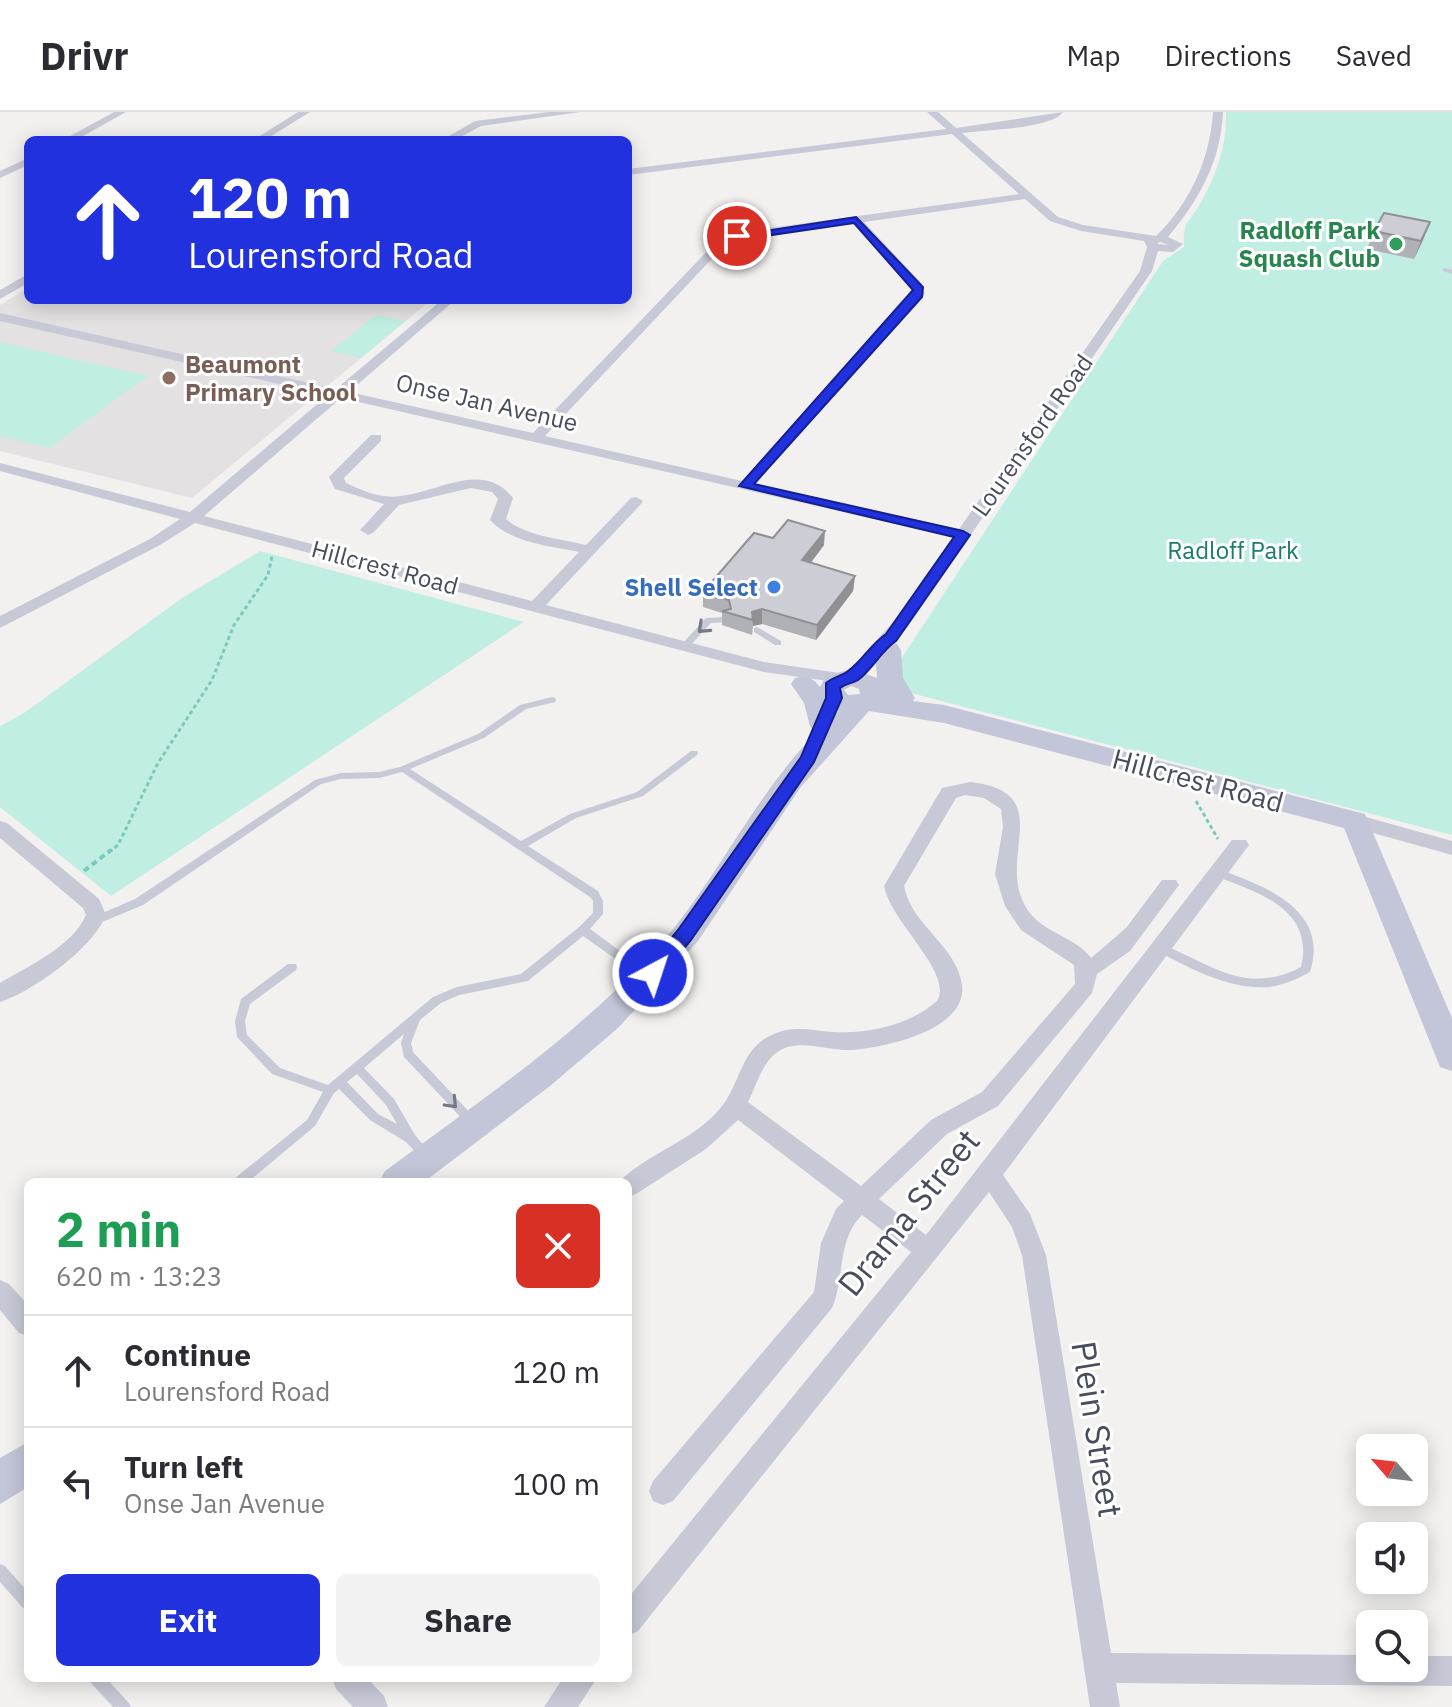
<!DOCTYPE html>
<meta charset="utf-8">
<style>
body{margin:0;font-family:"IBM Plex Sans",sans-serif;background:#f2f2f3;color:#2b2b33;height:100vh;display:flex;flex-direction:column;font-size:30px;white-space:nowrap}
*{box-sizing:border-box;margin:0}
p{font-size:26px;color:#7c7c81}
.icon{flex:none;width:44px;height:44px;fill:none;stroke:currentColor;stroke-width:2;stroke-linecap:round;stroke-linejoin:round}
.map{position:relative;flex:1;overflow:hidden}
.panel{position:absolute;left:24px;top:1066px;width:608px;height:504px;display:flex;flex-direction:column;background:#fff;border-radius:12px;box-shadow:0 4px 20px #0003}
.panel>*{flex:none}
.hud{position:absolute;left:24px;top:24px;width:608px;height:168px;border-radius:12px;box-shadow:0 4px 20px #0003;background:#2031dd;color:#fff;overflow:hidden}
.needle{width:52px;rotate:298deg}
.tools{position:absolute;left:1356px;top:1322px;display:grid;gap:16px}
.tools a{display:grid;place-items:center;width:72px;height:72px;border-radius:12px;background:#fff;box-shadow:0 4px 20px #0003;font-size:40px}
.pin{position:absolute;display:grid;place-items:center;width:68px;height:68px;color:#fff;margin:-34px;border:4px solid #fff;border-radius:50%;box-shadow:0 2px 8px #0007}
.me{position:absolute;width:88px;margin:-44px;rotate:40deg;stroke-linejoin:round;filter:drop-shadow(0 0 6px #0008)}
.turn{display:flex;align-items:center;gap:28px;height:168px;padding:0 32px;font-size:36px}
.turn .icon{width:104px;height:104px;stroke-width:2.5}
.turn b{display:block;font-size:56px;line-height:68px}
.round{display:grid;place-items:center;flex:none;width:84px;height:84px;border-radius:12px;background:#f2f2f3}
.summary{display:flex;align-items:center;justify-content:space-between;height:136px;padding:0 32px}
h1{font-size:48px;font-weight:700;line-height:60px;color:#1e9e55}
.action{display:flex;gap:16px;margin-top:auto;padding:16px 32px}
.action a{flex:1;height:92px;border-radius:12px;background:#2031dd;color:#fff;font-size:32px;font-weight:700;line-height:92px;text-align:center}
.action a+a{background:#f2f2f3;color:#2b2b33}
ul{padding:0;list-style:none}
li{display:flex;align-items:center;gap:24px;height:112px;padding:0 32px;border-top:2px solid #e1e1e2}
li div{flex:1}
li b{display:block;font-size:30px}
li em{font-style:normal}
header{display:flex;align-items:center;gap:48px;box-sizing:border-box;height:112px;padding:0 40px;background:#fff;border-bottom:2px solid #e1e1e2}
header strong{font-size:38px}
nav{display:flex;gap:44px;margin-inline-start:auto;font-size:28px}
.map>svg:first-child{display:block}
</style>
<header>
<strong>Drivr</strong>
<nav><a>Map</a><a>Directions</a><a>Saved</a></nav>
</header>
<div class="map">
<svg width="1452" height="1595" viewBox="0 0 1452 1595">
<rect width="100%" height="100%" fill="#f2f1f0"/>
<path fill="#e3e1e2" d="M 28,176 L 28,188 L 431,188 L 192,386 L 0,339 L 0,193 Z"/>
<g fill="#c0eee2">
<path d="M 1226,0 L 1452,0 L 1452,723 L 911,581 L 903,576 L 901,547 L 1163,149 L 1184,135 C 1182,109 1189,112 1201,90 C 1217,62 1227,32 1226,0 Z"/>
<path d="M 376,203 L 405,209 L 361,246 L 331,239 Z"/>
<path d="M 0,230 L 148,264 L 49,336 L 0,324 Z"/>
<path d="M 260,439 L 524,510 L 111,784 L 0,695 L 0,614 L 24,601 L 182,486 Z"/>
</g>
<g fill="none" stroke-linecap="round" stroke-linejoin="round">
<g stroke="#79cbbf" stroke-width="3" stroke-dasharray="4 3" stroke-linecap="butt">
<path d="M 1196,689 L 1218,727"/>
<path d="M 109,740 L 118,733 L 158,651 L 212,568 L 234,513 L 268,463 L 272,444"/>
</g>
<path stroke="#79cbbf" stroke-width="4" stroke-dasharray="6 4" stroke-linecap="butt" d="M 84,759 L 111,738"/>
<g fill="#c7cad6" fill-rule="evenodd">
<path d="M 1445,156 L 1452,158 L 1452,162 L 1443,159 L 1443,157 Z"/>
<path d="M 725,505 L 729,508 L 728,510 L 711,511 L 688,536 L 682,536 L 682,532 L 706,506 Z"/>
<path d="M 757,515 L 781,529 L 781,533 L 775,533 L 754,520 L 754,516 Z"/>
<path d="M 552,585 L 555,586 L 556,588 L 555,590 L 526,597 L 484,626 L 410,657 L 521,729 L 570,702 L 637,680 L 691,639 L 697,639 L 698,641 L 697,643 L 643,684 L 576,706 L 528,734 L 598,779 L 603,789 L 603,802 L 590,817 L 620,839 L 656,858 L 657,861 L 656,864 C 637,865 599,835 583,824 L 528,869 L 459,883 L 441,891 L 420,908 L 411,931 L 413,940 L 475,1006 L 477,1009 L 475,1012 L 471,1014 L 467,1012 L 404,945 L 401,931 L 404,922 L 364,956 L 394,987 L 415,1023 L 433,1044 L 431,1048 L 427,1049 L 423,1048 L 406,1030 L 370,1008 L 339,977 L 334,981 L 315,1014 L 248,1070 L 233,1070 L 235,1066 L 307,1008 L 323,980 L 272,962 L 237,925 L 235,909 L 241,887 L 288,852 L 296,852 L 297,855 L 296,858 L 250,892 L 245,909 L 247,923 L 280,956 L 328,973 L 433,885 L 457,875 L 521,862 L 579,815 L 593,801 L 593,789 L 590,785 L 402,660 L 379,666 L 341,667 L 321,672 L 143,793 L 95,813 L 91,812 L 90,809 L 91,806 L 135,787 L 315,668 L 341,661 L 379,660 L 400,655 L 478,622 L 520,593 ZM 357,962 L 386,993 L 397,1012 L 378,1002 L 347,970 Z"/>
<path d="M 1218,757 C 1265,774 1330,798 1310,860 C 1297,867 1284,873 1269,875 C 1230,878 1191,857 1157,839 L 1156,836 L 1157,833 L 1161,832 C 1211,852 1246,884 1301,855 C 1302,849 1304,842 1303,836 C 1302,792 1248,777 1215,764 L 1213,761 L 1215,758 Z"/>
<path d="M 0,1452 L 5,1454 L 28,1480 L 28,1498 L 23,1496 L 0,1470 Z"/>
<path d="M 89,1566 L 106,1566 L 128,1590 L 131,1595 L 113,1595 L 91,1571 Z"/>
</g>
<g fill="#c7cad6" fill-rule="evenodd">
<path d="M 114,0 L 126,0 L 76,28 L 63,28 Z"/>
<path d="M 298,0 L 310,0 L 265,28 L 253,28 Z"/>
<path d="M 549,0 L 580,0 L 481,14 L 455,28 L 442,28 L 475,9 Z"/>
<path d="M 927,0 L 938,0 L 956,16 L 1063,0 C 1051,17 984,18 962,21 L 1058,105 L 1083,113 L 1156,124 C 1190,91 1210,47 1213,0 L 1223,0 C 1221,49 1199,88 1168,125 L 1183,132 L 1173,140 L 1158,139 L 1152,159 L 906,517 L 858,569 L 842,571 L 764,560 L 195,411 L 160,433 L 0,516 L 0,504 L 150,427 L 180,407 L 0,359 L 0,351 L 190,400 L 328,283 L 0,209 L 0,201 L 336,277 L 442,188 L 455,188 L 349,280 L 533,321 L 715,131 L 748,119 L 1019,82 L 952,22 L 628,63 L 628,57 L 946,17 ZM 1025,87 L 1050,109 L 1081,119 L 1144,129 L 1147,135 L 1140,159 L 959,417 L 755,372 L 925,182 L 921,171 L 864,110 ZM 853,111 L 911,175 L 913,182 L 742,369 L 545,324 L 723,135 L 750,125 ZM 1160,130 L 1169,133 L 1157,132 ZM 341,286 L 953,425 L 894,509 L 846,562 L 764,550 L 546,493 L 641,392 L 643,389 L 636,385 L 631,386 L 586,433 C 560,426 527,425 506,407 L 513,386 C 483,348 439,380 401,384 C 382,387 363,379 346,371 L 344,366 L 381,329 L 381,323 L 371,323 L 329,365 L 335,377 L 384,392 L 360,418 L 368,423 L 373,421 L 399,393 L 471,376 L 492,380 L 498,387 L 490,408 C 511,431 550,434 579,440 L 532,489 L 204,404 Z"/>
<path d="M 28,46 L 28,53 L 0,66 L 0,59 Z"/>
<path d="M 28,162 L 28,171 L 0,187 L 0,178 Z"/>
<path d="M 970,670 C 1060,680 994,746 1027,797 C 1042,821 1075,824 1091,846 L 1126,816 L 1162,768 L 1176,768 L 1179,773 L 1130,839 L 1097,862 L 1092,881 L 998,994 L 947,1022 L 879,1087 L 926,1123 L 1232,728 L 1246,728 L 1249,733 L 1003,1063 L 1030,1102 L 1046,1143 L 1111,1541 L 1370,1543 L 1370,1556 L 1414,1556 L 1414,1544 L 1452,1544 L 1452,1574 L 1116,1571 L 1120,1595 L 1090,1595 L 1022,1143 L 1012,1115 L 989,1080 L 638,1519 L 628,1524 L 628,1486 L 911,1140 L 862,1103 C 837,1127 845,1166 832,1196 L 673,1389 L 663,1393 L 653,1389 L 649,1379 L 653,1369 L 814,1180 L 821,1131 L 836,1097 L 844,1089 L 738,1008 L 706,1037 L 636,1082 L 628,1085 L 628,1070 L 619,1070 C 647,1041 695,1029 722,994 C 741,970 741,935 774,922 C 795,913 812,919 834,920 C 870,922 909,913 937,889 C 954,861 891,811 884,774 L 942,676 ZM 965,683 L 984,686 L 1001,697 L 1003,715 L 995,762 L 1005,794 L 1021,818 L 1074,853 L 1075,872 L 982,980 L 931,1008 L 861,1074 L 748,990 C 757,972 762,950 779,939 C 799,926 828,939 851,938 C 884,936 968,918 962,873 C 957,834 911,813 904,774 L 956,686 Z"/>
<path d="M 1355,702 L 1452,729 L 1452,743 L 1348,714 L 1346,709 Z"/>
<path d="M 0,709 L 7,711 L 99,787 L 106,803 C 93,836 34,879 0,890 L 0,871 C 28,854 72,835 86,803 L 83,796 L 0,726 Z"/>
<path d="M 0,1168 L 9,1172 L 28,1193 L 28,1224 L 19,1221 L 0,1198 Z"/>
<path d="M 332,1566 L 367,1566 L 384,1584 L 388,1595 L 353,1595 L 336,1577 Z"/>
<path d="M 563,1566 L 597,1566 L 578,1595 L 544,1595 Z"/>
</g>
<g fill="#c3c6d8" fill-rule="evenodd">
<path d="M 888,530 L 897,532 L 901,538 L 903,566 L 915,586 L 913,589 L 944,593 L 1365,702 L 1452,906 L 1452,959 L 1440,955 L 1436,945 L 1344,716 L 944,611 L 869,599 L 800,676 L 698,829 L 618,916 L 550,974 L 424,1070 L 379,1070 L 385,1059 C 479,990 578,923 657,836 C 717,769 753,685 816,621 L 810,614 L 804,591 L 791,572 L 795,566 C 807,563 812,565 820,575 L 826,564 L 852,557 L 877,566 L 875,538 L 879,532 ZM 851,574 L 859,577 L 860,582 L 848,583 L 844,578 ZM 832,596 L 839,599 L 834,604 Z"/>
<path d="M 28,1330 L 28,1375 L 0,1392 L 0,1346 Z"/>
</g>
</g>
<g fill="#b0b1b7">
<path d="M 1374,119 L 1423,128 L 1414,147 L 1367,137 Z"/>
<path d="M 824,433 L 811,451 L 855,464 L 853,479 L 816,528 L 762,512 L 753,514 L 752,523 L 722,513 L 722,501 L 703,495 L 703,480 Z"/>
</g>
<g fill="#909095">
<path d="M 1430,110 L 1423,128 L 1414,147 L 1421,129 Z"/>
<path d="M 825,419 L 824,433 L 801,463 L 802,448 Z"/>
<path d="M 855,464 L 853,479 L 816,528 L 817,513 Z"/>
<path d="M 762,497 L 762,512 L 753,514 L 752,500 Z"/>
</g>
<g fill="#cdced5" stroke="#909095" stroke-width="2">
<path d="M 1384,101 L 1430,110 L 1421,129 L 1374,119 Z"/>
<path d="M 788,408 L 825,419 L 802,448 L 855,464 L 817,513 L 762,497 L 752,500 L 753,508 L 722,499 L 731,497 L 729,488 L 703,480 L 754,421 L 773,426 Z"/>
</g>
<defs><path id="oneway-chevron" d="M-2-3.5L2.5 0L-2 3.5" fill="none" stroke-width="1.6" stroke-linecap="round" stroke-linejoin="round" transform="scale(2)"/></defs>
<g stroke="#747887">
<use href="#oneway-chevron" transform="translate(703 516) rotate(137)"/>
<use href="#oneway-chevron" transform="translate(452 991) rotate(46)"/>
</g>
<path fill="#2031dd" stroke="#152090" stroke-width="2" d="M 856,105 L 923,175 L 922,185 L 754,372 L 963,419 L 970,423 L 896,529 C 881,539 872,558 858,568 C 852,572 846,571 840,576 L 842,586 L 814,650 L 691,828 L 660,866 L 647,866 L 644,861 L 647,856 L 678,818 L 801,645 L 826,586 L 826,571 C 833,565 842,564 848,559 C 862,549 871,532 886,522 L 954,425 L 739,374 L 913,178 L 854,111 L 737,128 L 732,124 Z"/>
<circle fill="#2e9e5b" stroke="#fff" stroke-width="3" cx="1396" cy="132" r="8"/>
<circle fill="#8d6e63" stroke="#fff" stroke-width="3" cx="169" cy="266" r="8"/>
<circle fill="#3f7fe0" stroke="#fff" stroke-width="3" cx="774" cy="475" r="8"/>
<g text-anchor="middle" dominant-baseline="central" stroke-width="6" stroke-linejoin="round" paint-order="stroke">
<g font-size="24" font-weight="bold" fill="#27864d" stroke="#fff" text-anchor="end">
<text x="1380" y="118">Radloff Park<tspan x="1380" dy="28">Squash Club</tspan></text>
</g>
<g font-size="24" font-weight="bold" fill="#785e54" stroke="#fff" text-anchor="start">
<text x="185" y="252">Beaumont<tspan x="185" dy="28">Primary School</tspan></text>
</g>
<g font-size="24" fill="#484c5d" stroke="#fff">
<text transform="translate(487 290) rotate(13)">Onse Jan Avenue</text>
<text transform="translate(1032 323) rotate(-55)">Lourensford Road</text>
<text transform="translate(385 455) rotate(15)">Hillcrest Road</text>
</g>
<g font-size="24" fill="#1b7d6d" stroke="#fff">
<text x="1233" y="438">Radloff Park</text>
</g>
<g font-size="24" font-weight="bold" fill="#366cbe" stroke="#fff" text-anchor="end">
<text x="758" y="475">Shell Select</text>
</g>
<g font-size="28" fill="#484c5d" stroke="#fff">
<text transform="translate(1198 668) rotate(15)">Hillcrest Road</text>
</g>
<g font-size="34" fill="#484c5d" stroke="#fff">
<text transform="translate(908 1100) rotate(-51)">Drama Street</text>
<text transform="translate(1098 1317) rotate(81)">Plein Street</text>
</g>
</g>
</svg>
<div class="tools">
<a><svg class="needle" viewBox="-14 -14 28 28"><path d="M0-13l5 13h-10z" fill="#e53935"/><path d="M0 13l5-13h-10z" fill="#7c7c81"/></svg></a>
<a><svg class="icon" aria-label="sound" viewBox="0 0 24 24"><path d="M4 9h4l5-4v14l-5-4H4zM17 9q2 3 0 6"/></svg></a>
<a><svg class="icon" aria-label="search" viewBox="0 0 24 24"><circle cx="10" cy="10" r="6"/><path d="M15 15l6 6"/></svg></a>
</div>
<div class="pin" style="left:737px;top:124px;background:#d93025"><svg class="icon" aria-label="arrive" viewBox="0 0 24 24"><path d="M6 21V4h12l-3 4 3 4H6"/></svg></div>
<svg class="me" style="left:653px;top:861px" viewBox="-20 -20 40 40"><circle r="17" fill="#2031dd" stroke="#fff" stroke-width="3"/><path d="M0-11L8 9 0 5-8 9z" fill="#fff"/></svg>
<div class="hud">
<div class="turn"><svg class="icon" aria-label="ahead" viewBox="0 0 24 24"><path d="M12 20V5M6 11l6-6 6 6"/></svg><div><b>120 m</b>Lourensford Road</div></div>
</div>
<section class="panel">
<div class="summary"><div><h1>2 min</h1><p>620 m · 13:23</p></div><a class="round" style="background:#d93025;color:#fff"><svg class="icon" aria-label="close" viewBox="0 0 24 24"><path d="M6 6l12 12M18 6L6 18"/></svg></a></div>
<ul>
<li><svg class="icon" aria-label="ahead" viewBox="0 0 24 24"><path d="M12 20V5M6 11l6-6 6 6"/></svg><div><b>Continue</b><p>Lourensford Road</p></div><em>120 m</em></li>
<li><svg class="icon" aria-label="left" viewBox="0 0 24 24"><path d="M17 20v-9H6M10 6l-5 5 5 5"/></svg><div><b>Turn left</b><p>Onse Jan Avenue</p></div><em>100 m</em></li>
</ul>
<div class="action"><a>Exit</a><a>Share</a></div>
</section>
</div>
